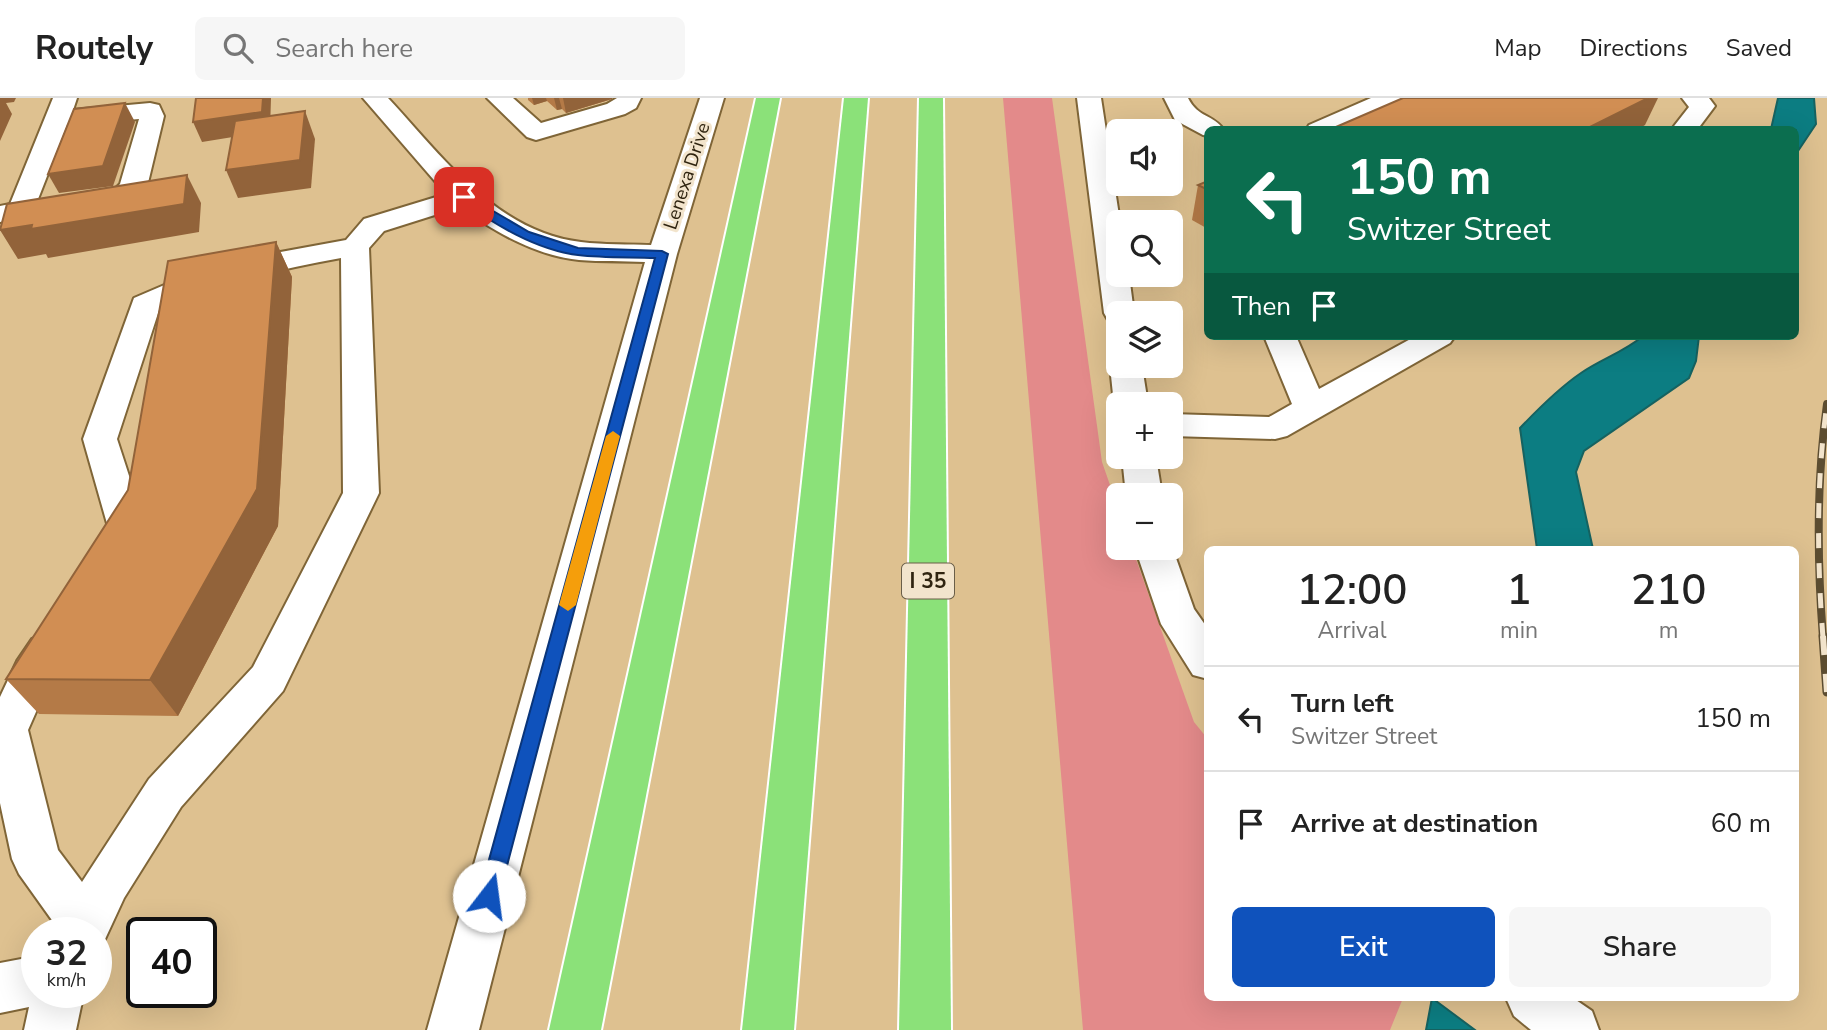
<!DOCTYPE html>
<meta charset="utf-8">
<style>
body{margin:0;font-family:"Nunito Sans",sans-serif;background:#f6f6f6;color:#222;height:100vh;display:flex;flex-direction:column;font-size:26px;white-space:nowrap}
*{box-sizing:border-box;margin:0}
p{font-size:23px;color:#767676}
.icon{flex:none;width:38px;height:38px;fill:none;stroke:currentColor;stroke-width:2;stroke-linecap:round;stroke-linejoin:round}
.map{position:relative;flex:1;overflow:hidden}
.side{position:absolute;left:1204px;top:448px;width:595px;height:455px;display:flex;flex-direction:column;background:#fff;border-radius:10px;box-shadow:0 7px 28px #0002}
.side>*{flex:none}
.hud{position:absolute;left:1204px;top:28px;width:595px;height:214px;border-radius:10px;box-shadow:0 7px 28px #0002;background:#0b6e4f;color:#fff;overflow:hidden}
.fabs{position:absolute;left:1106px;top:21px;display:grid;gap:14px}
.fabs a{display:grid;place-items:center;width:77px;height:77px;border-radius:10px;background:#fff;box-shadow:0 7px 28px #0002;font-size:35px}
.speed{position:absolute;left:21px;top:819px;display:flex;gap:14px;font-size:35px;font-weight:700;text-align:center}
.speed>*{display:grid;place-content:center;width:91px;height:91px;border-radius:50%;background:#fff;box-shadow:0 7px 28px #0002;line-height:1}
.speed small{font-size:18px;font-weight:400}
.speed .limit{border:4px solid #111;border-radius:10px;background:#fff;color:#111}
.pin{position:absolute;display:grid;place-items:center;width:60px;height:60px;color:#fff;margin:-30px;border-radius:14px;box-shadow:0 4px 10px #0006}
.me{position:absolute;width:77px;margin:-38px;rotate:15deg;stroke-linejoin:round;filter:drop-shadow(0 0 5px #0008)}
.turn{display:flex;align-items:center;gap:24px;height:147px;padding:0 28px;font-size:32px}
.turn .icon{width:91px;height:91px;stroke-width:2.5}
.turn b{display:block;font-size:49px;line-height:60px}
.then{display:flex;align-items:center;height:66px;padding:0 28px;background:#0003;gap:14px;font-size:26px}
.eta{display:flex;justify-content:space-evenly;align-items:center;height:119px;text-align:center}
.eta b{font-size:42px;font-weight:600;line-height:49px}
.button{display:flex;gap:14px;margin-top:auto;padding:14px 28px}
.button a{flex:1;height:80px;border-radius:10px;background:#0f52bc;color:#fff;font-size:28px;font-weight:600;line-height:80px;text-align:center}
.button a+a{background:#f6f6f6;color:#222}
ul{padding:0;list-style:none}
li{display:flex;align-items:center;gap:21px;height:105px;padding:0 28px;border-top:2px solid #e0e0e0}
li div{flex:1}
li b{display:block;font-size:26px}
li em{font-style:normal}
header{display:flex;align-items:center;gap:42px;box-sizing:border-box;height:98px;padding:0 35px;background:#fff;border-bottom:2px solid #e0e0e0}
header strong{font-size:33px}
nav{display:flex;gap:38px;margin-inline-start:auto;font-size:24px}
.search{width:490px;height:63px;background:#f6f6f6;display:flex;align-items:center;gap:18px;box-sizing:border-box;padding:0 24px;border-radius:10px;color:#767676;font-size:26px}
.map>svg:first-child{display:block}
</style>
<header>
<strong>Routely</strong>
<div class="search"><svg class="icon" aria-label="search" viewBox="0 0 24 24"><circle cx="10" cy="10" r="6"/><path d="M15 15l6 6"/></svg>Search here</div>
<nav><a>Map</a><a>Directions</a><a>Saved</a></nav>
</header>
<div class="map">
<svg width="1827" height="932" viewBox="0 0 1827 932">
<rect width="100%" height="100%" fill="#dec190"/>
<path fill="#e38a8a" d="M 1003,0 L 1052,0 L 1102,364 L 1118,410 L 1118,450 L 1132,450 L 1194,624 L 1207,640 L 1208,900 L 1403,900 L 1390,932 L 1083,932 Z"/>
<g fill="#0c7d82" stroke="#166260" stroke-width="2">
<path d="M 1778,0 L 1814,0 L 1816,26 L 1796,56 L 1796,32 L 1771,31 Z"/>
<path d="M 1643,238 L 1699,238 L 1696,263 L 1689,280 L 1584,353 L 1576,374 L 1593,451 L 1537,451 L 1520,330 C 1539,310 1559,290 1581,275 C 1601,261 1624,254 1643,238 Z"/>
<path d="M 1432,900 L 1475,932 L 1426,932 Z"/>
</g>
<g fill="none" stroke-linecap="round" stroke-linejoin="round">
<g stroke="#7f6537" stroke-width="4">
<g id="minor">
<path d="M 53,0 L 77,0 L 73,12 L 150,5 L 159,7 L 164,18 L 147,89 L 143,95 L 135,102 L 125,104 L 89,112 L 79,110 L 75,104 L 79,98 L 116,90 L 120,86 L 139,21 L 67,27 L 31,119 L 0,124 L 0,108 L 10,106 Z"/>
<path d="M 363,0 L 388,0 C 442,58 496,134 581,144 C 604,147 628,146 651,147 L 700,0 L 724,0 L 677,156 L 479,932 L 427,932 L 645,164 C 623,163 601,164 579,162 C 537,158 493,133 460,109 L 384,133 L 369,150 L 379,395 L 283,593 L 181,709 L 124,800 L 100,852 L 96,853 L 96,835 L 57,835 L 59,832 L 19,776 L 12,761 L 0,705 L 0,599 L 17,563 L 32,541 L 47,536 L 62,541 L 68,552 L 50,582 L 28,632 L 58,752 L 82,784 L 149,681 L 253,569 L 343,395 L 341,160 C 275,172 219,185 159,212 L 117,341 L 146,430 L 126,462 L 113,466 L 100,462 L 94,452 L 108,429 L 83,341 L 134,200 L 176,182 L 248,160 L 346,142 L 364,121 L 446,96 Z"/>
<path d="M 487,0 L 513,0 L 541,25 L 607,6 L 617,0 L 641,0 L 636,10 L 625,16 L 536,42 L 527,39 Z"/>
<path d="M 1077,0 L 1101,0 L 1120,124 L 1118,124 L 1118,177 L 1129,177 L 1134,215 L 1118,215 L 1118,224 L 1108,222 L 1104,215 Z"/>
<path d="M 1164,0 L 1188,0 C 1198,20 1213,16 1224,32 L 1208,32 L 1208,38 L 1203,37 L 1175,22 Z"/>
<path d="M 1371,0 L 1404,0 L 1401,5 L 1340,32 L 1306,32 L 1309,27 Z"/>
<path d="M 1682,0 L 1709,0 L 1715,8 L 1697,32 L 1671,32 L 1689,9 Z"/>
<path d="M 1264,238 L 1296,238 L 1319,291 L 1416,238 L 1455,238 L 1450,245 L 1287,338 L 1275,341 L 1171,338 L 1171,316 L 1269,319 L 1292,306 Z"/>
<path d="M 1118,260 L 1118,268 L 1142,268 L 1148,306 L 1118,306 L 1118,312 L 1114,306 L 1110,268 Z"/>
<path d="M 1122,359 L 1156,359 L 1162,397 L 1126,397 Z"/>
<path d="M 1171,446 L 1194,511 L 1208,531 L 1208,581 L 1193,577 L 1161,526 L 1135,450 L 1171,450 Z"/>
<path d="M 37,858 L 37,894 L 84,894 L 76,932 L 24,932 L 29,909 L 0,915 L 0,865 Z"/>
<path d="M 1506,900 L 1573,900 L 1592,913 L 1599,932 L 1531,932 L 1514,918 Z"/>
</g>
</g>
<g stroke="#fff" stroke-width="4">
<g id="highway">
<path d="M 756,0 L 780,0 L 601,932 L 549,932 Z"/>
<path d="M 844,0 L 868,0 L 794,932 L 742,932 Z"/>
<path d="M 919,0 L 943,0 L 951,932 L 899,932 Z"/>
</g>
</g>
<use href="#minor" fill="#fff" fill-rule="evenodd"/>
<use href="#highway" fill="#8be179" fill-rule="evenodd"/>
<g stroke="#5c4d31" stroke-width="8">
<path id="rail-far1" d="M 1823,540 C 1817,462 1816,384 1827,306"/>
</g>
<g stroke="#5c4d31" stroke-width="9">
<path id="rail" d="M 1823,538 L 1827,594"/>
</g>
<use href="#rail-far1" stroke="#f2e4cc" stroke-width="5" stroke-dasharray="15" stroke-linecap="butt"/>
<use href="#rail" stroke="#f2e4cc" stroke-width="6" stroke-dasharray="19" stroke-linecap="butt"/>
</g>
<g fill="#b47a47">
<path d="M 528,0 L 612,0 L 612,1 L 566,15 L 562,11 L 557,12 L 547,3 L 534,7 L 528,2 Z"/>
<path d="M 1208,83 L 1208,131 L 1192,122 L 1198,87 Z"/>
<path d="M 276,144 L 292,179 L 278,428 L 178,618 L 39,616 L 6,581 L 128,392 Z"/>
</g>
<g fill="#92633a">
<path d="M 0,0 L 16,0 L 14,4 L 6,5 L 12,16 L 0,43 Z"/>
<path d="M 263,0 L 271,0 L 270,33 L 202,44 L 193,24 Z"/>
<path d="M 532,0 L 546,0 L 547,3 L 534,7 Z"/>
<path d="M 554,0 L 559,0 L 562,11 L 557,12 Z"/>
<path d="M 563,0 L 612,0 L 612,1 L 566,15 Z"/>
<path d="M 1648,0 L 1658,0 L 1645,27 L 1637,32 L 1584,32 Z"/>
<path d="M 125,5 L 135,24 L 113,88 L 59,95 L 48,76 Z"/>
<path d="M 305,13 L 315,41 L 311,90 L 238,100 L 226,72 Z"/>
<path d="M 187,77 L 201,105 L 199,134 L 48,160 L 46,156 L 18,161 L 0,132 L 32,127 Z"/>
<path d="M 276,144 L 292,179 L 278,428 L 178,618 L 150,582 Z"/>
</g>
<g fill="#d18e53" stroke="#92633a" stroke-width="2">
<path d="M 196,0 L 263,0 L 262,14 L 193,24 Z"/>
<path d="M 1403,0 L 1648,0 L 1584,32 L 1329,32 Z"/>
<path d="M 125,5 L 103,68 L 48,76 L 74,11 Z"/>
<path d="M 305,13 L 300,62 L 226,72 L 235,23 Z"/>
<path d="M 187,77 L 184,106 L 31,131 L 32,127 L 0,132 L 7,106 Z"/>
<path d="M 1208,83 L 1208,92 L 1198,87 Z"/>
<path d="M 276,144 L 257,391 L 150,582 L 6,581 L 128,392 L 168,163 Z"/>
</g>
<path fill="#0f52bc" stroke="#0a357a" stroke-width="2" d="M 464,96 L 529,134 L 578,150 L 662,153 L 668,156 L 499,798 L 496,805 L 489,807 L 482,805 L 479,798 L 655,160 C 629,159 603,160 578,157 C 536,152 494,126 460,102 L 459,99 Z"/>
<path fill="#f59e0b" d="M 613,333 L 620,338 L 576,507 L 568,513 L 559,507 L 606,338 Z"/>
<g text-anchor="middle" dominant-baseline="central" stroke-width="6" stroke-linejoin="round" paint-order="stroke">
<g font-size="19" fill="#2f2410" stroke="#f2e4cc">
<text transform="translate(687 78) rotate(-72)">Lenexa Drive</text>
</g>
<rect fill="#f2e4cc" stroke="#6a5e48" stroke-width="2" x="902" y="465.5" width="52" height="35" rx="5"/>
<g font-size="21" font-weight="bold" fill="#2f2410">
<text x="928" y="483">I 35</text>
</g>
</g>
</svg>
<div class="fabs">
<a><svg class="icon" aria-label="sound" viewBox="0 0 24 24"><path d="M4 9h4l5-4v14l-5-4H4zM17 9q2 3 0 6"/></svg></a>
<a><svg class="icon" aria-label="search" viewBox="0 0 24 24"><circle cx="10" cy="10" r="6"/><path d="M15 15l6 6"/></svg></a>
<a><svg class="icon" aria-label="layers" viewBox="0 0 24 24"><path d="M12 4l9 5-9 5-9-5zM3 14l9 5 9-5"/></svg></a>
<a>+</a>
<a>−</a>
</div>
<div class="speed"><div>32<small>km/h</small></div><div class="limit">40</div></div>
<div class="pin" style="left:464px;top:99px;background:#d93025"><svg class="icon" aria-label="arrive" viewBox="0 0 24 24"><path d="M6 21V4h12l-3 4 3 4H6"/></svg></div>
<svg class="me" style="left:489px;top:798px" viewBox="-20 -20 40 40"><circle r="19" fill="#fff"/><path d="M0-13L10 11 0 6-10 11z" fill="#0f52bc"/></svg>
<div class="hud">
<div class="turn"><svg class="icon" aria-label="left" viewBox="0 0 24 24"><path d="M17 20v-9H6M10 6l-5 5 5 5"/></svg><div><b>150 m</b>Switzer Street</div></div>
<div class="then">Then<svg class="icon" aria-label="arrive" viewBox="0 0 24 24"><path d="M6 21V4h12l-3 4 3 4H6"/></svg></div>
</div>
<section class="side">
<div class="eta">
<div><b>12:00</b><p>Arrival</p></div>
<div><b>1</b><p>min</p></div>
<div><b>210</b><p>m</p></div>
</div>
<ul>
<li><svg class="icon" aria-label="left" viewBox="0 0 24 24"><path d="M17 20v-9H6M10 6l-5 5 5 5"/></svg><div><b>Turn left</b><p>Switzer Street</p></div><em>150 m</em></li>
<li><svg class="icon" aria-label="arrive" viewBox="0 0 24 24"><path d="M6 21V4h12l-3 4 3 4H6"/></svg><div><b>Arrive at destination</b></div><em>60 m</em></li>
</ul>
<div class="button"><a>Exit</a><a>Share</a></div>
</section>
</div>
